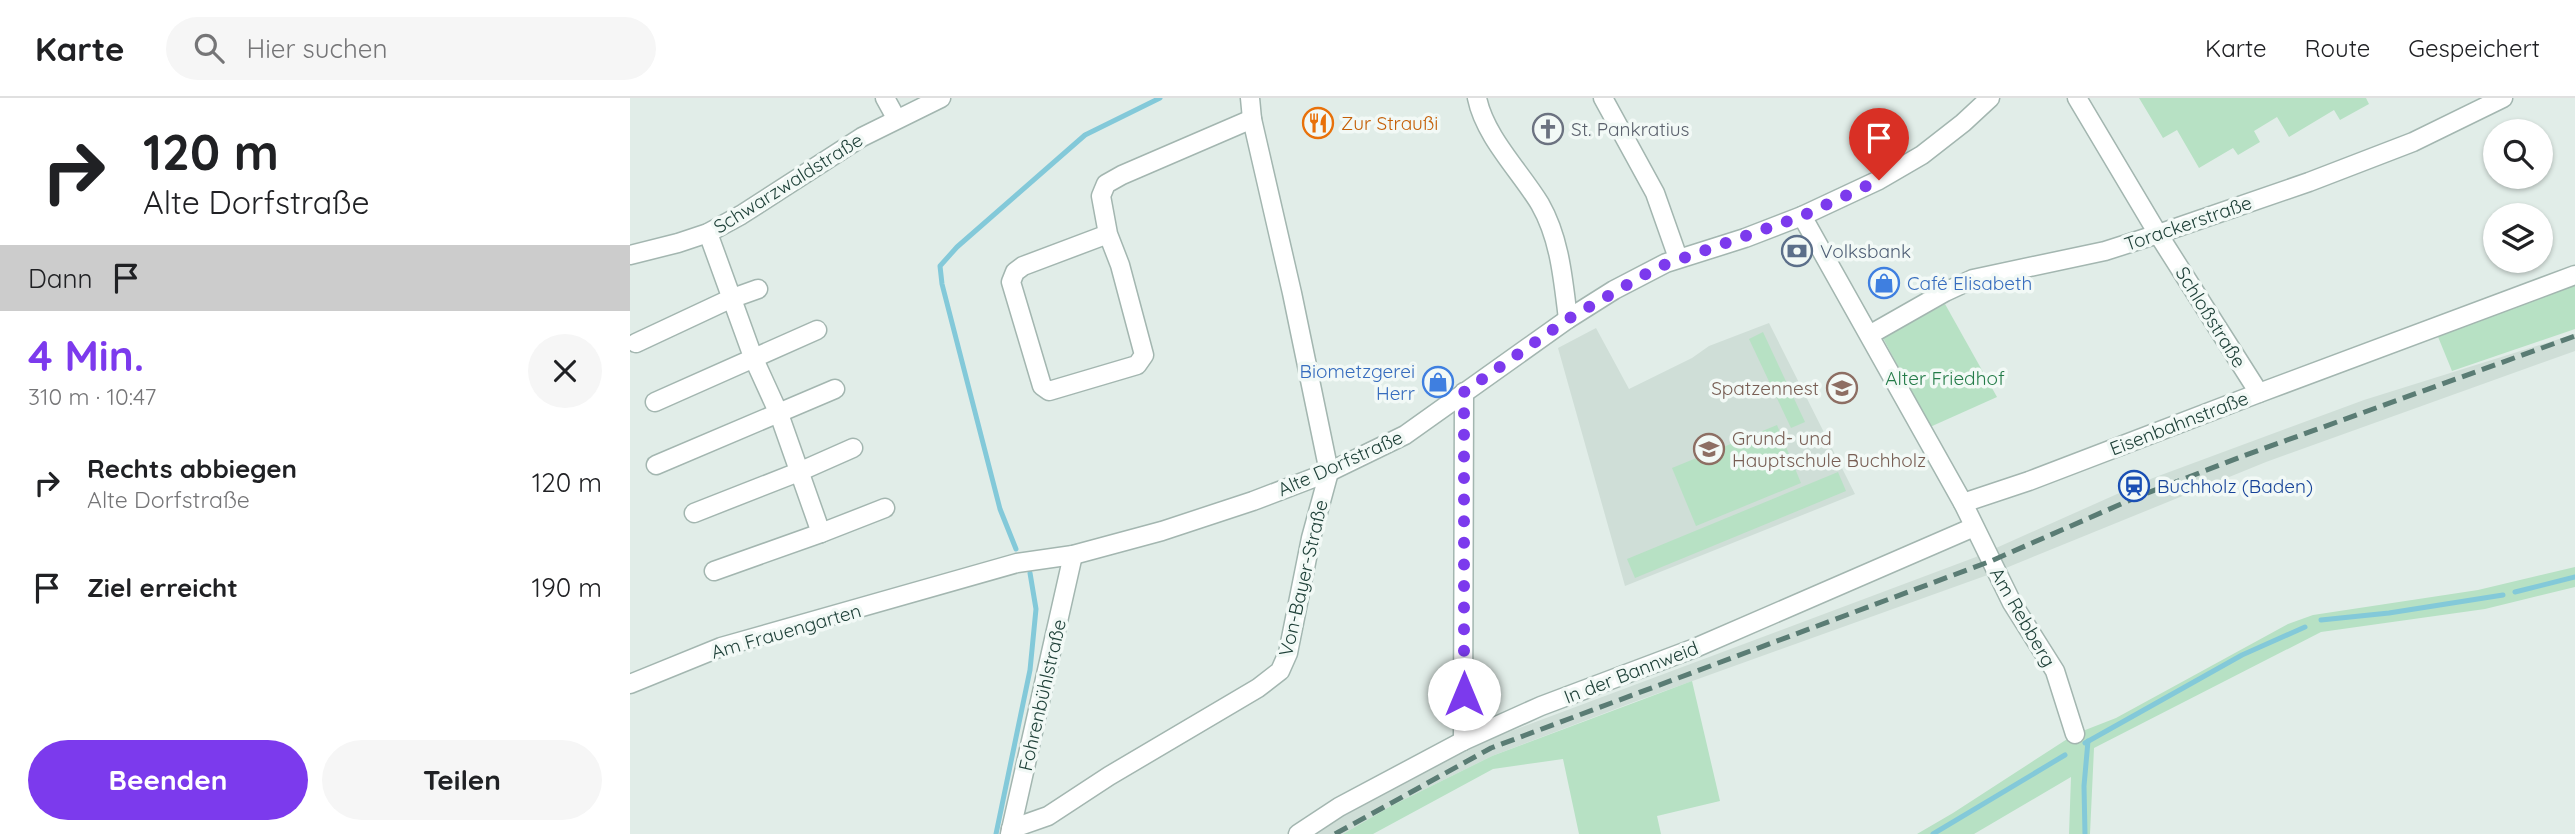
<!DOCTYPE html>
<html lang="de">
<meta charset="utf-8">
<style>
body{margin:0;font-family:Quicksand,sans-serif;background:#f6f6f6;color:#202124;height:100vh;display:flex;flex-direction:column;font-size:26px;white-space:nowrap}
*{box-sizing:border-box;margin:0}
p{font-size:23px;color:#757577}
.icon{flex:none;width:38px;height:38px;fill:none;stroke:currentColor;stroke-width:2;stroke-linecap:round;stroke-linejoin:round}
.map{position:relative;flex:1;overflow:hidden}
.sheet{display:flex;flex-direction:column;background:#fff;width:630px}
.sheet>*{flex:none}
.guide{background:#fff;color:#202124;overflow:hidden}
.buttons{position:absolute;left:1853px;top:21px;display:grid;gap:14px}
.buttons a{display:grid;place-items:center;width:70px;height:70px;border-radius:50%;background:#fff;box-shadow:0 2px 5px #0004;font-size:35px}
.pin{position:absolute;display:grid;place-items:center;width:60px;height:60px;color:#fff;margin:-72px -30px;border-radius:50% 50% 50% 0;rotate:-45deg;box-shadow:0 0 7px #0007}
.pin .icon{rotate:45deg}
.me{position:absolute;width:77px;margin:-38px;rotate:0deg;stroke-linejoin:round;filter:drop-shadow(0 0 5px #0008)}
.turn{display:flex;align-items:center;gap:24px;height:147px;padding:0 28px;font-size:32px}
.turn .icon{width:91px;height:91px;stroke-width:2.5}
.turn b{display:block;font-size:49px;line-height:60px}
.then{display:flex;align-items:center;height:66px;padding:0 28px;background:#0003;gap:14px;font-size:26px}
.round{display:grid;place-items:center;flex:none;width:74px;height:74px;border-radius:37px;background:#f6f6f6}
.summary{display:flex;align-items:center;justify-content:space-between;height:119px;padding:0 28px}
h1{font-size:42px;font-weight:800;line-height:52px;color:#7c3aed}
.primary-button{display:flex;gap:14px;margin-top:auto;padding:14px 28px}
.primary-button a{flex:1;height:80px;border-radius:42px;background:#7c3aed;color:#fff;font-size:28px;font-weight:800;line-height:80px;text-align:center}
.primary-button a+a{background:#f6f6f6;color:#202124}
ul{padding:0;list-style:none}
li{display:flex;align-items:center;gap:21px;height:105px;padding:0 28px}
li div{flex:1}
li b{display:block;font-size:26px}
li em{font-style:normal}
header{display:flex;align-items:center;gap:42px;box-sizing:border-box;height:98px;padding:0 35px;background:#fff;border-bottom:2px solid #e0e0e0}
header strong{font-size:33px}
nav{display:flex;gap:38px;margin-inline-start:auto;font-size:24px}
.search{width:490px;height:63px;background:#f6f6f6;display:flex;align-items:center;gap:18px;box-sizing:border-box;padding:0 24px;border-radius:38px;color:#757577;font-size:26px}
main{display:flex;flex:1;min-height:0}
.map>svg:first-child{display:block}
</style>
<header>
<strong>Karte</strong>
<div class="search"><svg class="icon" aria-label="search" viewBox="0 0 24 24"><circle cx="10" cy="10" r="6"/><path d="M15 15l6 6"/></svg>Hier suchen</div>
<nav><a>Karte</a><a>Route</a><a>Gespeichert</a></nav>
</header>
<main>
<section class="sheet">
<div class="guide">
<div class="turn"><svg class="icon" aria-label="right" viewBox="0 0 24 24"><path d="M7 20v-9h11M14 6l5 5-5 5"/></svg><div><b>120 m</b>Alte Dorfstraße</div></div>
<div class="then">Dann<svg class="icon" aria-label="arrive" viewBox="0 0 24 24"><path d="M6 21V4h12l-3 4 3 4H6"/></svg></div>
</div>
<div class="summary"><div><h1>4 Min.</h1><p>310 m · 10:47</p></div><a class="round"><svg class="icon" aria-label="close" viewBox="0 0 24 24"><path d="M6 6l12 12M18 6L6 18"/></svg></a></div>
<ul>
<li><svg class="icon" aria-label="right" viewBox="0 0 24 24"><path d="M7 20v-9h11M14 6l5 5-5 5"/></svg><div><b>Rechts abbiegen</b><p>Alte Dorfstraße</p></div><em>120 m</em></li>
<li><svg class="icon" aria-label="arrive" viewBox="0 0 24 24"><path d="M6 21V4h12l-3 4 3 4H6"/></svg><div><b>Ziel erreicht</b></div><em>190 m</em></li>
</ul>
<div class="primary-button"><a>Beenden</a><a>Teilen</a></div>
</section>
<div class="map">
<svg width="1945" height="736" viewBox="0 0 1945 736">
<rect width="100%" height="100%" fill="#e1ede8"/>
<g fill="#cfded7">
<path d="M 1139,225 L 1225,396 L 995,488 L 928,250 L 966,230 L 999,291 L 1062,260 L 1079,248 Z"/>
<path d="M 1945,236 L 1945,253 L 1636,364 L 1366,474 L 1004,604 L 862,658 L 761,708 L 713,736 L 682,736 L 712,716 L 836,650 L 1346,459 L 1523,380 L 1734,302 Z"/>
</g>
<g fill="#b7e1c4">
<path d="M 1509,0 L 1736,0 L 1739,6 L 1710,22 L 1704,12 L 1659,39 L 1647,19 L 1624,33 L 1630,44 L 1608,57 L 1603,50 L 1569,70 L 1547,32 L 1533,40 Z"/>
<path d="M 1945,176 L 1945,231 L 1822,273 L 1804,229 Z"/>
<path d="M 1315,206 L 1367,299 L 1300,329 L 1253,240 Z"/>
<path d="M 1133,234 L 1175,324 L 1161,330 L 1119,241 Z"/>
<path d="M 1147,327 L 1171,385 L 1066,428 L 1042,370 Z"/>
<path d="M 1208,374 L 1216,393 L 1005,480 L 997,461 Z"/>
<path d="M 1945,469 L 1945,489 L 1855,511 L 1691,534 L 1464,650 L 1460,736 L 1439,736 L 1441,679 L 1344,736 L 1287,736 L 1323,715 L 1445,636 L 1486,620 L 1658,526 L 1683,517 L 1848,492 Z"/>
<path d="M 1062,583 L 1090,703 L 1027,718 L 1031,736 L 949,736 L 933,661 L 863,671 L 743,736 L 713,736 L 761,708 L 862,658 Z"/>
</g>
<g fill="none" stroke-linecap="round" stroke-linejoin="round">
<g stroke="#83c9d9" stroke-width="5">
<path d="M 386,451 L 370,411 L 312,186 L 310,168 L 327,149 L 455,37 L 530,0"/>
<path d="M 1885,494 L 1945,479"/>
<path d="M 1691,522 L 1759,515 L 1873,497"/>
<path d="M 1455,645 L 1612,557 L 1675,529"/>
<path d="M 366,736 L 400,572 L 406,511 L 400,475"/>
<path d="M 1303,736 L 1435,657"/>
<path d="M 1455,736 L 1454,688 L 1458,643"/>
</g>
<g stroke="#a3b6b0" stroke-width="21">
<g id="minor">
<path d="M 255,0 L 266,20"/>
<path d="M 847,0 C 855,39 890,73 910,106 C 930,141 933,181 938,221"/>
<path d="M 973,0 L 1025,95 L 1048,160"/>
<path d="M 1447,0 L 1528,136 L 1629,295"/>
<path d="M 1172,118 L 1333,405 L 1382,505 L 1425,573 L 1445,636"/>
<path d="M 78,135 L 123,259 L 149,316 L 191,435"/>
<path d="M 478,136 L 393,168 L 385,174 L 381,184 L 412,288 L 419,293 L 507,267 L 514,257 L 490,167 L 478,136 L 471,98 L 476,86 L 492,77 L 622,21"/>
<path d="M 0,157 L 48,145 L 78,135 L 111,117 L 232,39 L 311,0"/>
<path d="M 1241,236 L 1315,194 L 1343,181 L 1475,153 L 1528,136 L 1679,84 L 1783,44 L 1873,0"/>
<path d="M 6,245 L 100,201 L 128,191"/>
<path d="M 25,304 L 187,232"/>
<path d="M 26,367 L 205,291"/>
<path d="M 1333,405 L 1399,383 L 1629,295 L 1945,177"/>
<path d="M 64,415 L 171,373 L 223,350"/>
<path d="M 84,473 L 191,435 L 255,410"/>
<path d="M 0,586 L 91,549 L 387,465 L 443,457 L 532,433 L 623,403 L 699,374 L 775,337 L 938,221 L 984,192 L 1036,165 L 1115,140 L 1172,118 L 1249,82 L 1292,57 L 1333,25 L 1360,0"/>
<path d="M 833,643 L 834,294"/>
<path d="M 381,731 L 418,718 L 479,678 L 628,590 L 650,573 L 658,555 L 681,440 L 699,374 L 662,195 L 622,21 L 620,0"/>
<path d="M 380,736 L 443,457"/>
<path d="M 668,736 L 709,709 L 833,643 L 911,608 L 1065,550 L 1344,429"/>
</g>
</g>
<use href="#minor" stroke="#fff" stroke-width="18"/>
<path stroke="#5a7c74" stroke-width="5" stroke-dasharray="14 7" stroke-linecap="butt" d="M 705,736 L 861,650 L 1361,463 L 1507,399 L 1613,358 L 1945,238"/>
</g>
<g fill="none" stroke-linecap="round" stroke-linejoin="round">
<path stroke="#7c3aed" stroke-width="12" stroke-dasharray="0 21.6" d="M 834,596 L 834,294 L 938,221 L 1028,169 L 1172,118 L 1249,82"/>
</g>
<defs>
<g id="restaurant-ring" transform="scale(1.575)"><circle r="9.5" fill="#f2f9f6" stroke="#e8710a" stroke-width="1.5"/><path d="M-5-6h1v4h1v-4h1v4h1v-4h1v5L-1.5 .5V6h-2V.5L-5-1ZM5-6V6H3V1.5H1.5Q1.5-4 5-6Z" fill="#e8710a"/></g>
<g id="church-ring" transform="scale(1.575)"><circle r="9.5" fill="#f2f9f6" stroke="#6b7280" stroke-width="1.5"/><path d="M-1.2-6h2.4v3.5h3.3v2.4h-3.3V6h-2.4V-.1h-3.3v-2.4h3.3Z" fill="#6b7280"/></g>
<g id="bank-ring" transform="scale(1.575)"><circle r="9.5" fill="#f2f9f6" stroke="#5c6f8a" stroke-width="1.5"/><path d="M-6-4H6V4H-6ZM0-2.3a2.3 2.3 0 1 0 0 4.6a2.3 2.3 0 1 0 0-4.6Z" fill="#5c6f8a"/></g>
<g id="shop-ring" transform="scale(1.575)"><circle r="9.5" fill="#f2f9f6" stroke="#3f7fe0" stroke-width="1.5"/><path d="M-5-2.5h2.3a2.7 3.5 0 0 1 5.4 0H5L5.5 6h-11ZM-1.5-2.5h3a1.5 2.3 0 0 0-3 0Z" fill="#3f7fe0"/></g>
<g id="school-ring" transform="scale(1.575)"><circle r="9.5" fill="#f2f9f6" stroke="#8d6e63" stroke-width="1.5"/><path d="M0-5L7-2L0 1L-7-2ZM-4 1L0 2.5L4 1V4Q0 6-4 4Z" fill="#8d6e63"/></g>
<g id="station-ring" transform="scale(1.575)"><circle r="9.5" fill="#f2f9f6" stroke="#1a4fb4" stroke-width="1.5"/><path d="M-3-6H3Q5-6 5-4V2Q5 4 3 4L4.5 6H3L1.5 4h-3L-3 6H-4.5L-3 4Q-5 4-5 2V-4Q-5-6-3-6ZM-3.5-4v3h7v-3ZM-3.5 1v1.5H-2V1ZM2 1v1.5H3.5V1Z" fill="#1a4fb4"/></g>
</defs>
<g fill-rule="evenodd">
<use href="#restaurant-ring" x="688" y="25"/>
<use href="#church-ring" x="918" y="31"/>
<use href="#bank-ring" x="1167" y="153"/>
<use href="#shop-ring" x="1254" y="185"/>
<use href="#shop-ring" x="808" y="284"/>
<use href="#school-ring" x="1212" y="290"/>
<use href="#school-ring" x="1079" y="351"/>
<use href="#station-ring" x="1504" y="388"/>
</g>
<g text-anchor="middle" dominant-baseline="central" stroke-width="7" stroke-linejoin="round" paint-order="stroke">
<g font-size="19" fill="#c56008" stroke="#f2f9f6" text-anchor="start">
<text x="711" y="25">Zur Straußi</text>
</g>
<g font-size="19" fill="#5b616d" stroke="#f2f9f6" text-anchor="start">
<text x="941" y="31">St. Pankratius</text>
</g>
<g font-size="19" fill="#1f4139" stroke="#f2f9f6">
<text transform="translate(158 85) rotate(-32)">Schwarzwaldstraße</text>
<text transform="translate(1558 125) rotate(-19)">Torackerstraße</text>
<text transform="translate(1581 219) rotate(58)">Schloßstraße</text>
<text transform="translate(1549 325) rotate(-21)">Eisenbahnstraße</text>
<text transform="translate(710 365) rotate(-24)">Alte Dorfstraße</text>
<text transform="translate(673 480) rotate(-77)">Von-Bayer-Straße</text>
<text transform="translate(1393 519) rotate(60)">Am Rebberg</text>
<text transform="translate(156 533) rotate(-16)">Am Frauengarten</text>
<text transform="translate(1001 574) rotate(-21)">In der Bannweid</text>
<text transform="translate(412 597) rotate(-77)">Fohrenbühlstraße</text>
</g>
<g font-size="19" fill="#4e5e75" stroke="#f2f9f6" text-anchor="start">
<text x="1190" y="153">Volksbank</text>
</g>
<g font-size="19" fill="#366cbe" stroke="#f2f9f6" text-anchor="start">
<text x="1277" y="185">Café Elisabeth</text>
<text x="785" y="273" text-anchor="end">Biometzgerei<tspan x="785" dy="22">Herr</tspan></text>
</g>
<g font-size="19" fill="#247c49" stroke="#f2f9f6">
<text x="1315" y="280">Alter Friedhof</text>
</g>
<g font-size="19" fill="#785e54" stroke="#f2f9f6" text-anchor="end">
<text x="1189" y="290">Spatzennest</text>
<text x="1102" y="340" text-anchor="start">Grund- und<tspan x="1102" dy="22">Hauptschule Buchholz</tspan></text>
</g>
<g font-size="19" fill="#164399" stroke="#f2f9f6" text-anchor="start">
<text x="1527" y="388">Buchholz (Baden)</text>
</g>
</g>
</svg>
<div class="buttons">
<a><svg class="icon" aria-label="search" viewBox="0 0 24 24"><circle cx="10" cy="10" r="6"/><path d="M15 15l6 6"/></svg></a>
<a><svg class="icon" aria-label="layers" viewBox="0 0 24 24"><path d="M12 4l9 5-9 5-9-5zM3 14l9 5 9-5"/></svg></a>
</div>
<div class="pin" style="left:1249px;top:82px;background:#d93025"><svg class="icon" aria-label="arrive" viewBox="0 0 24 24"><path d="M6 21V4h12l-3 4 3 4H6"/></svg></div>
<svg class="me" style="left:834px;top:596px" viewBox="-20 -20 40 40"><circle r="19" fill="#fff"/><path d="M0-13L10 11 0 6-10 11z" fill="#7c3aed"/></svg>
</div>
</main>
